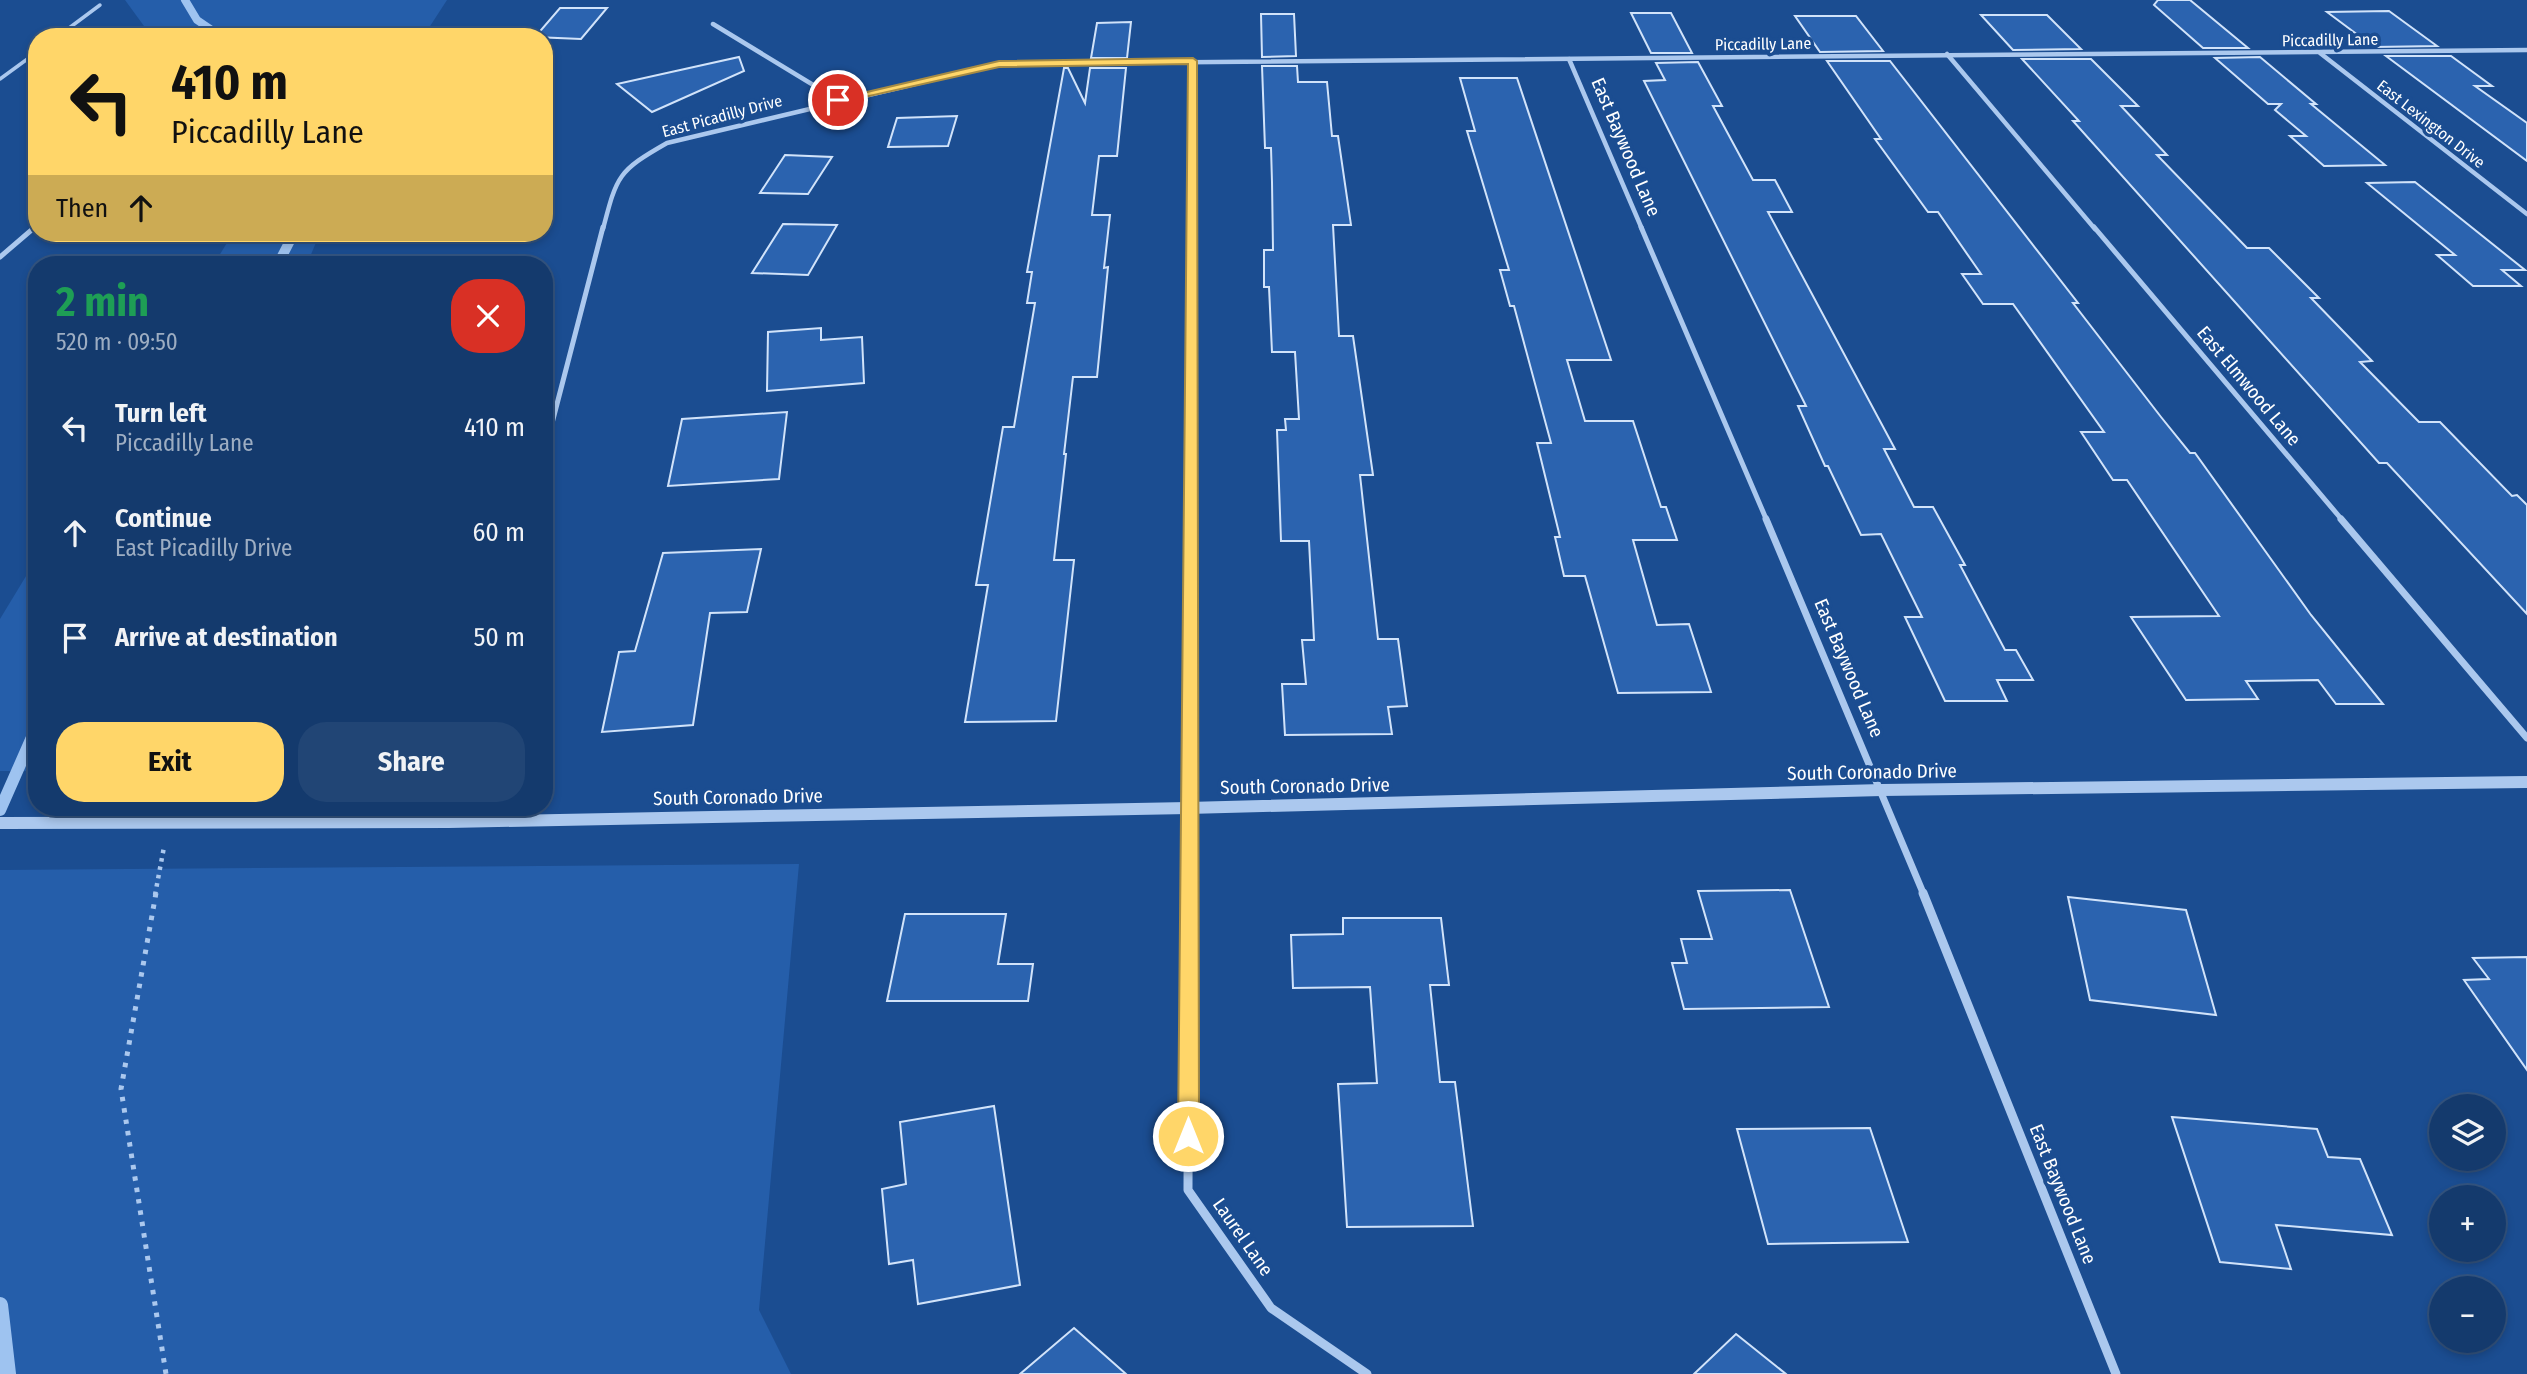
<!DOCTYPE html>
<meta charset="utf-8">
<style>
body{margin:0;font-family:"Fira Sans Condensed",sans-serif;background:#214575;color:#f1f3f6;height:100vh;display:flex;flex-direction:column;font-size:26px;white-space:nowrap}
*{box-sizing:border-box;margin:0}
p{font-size:23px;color:#9dadc2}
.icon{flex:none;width:38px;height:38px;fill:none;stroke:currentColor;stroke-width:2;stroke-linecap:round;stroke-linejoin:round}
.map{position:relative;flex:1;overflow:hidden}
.drawer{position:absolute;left:28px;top:256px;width:525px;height:560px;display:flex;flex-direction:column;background:#143a6d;border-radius:28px;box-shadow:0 4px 10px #0003,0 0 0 2px #335480}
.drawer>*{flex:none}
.guide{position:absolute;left:28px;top:28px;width:525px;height:214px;border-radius:28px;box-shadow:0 4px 10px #0003,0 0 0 2px #335480;background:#ffd669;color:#111;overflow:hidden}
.tools{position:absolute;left:2429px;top:1094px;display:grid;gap:14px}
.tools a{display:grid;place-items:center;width:77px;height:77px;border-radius:50%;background:#143a6d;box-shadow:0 4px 10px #0003,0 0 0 2px #335480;font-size:35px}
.pin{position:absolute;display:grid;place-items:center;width:60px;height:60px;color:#fff;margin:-30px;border:4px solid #fff;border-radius:50%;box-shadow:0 2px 7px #0007}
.me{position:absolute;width:77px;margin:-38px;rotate:0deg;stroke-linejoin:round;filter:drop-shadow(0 0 5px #0008)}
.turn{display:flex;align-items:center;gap:24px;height:147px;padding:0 28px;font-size:32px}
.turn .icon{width:91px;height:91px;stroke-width:2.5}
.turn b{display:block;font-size:49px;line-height:60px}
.then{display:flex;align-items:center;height:66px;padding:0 28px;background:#0003;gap:14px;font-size:26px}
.round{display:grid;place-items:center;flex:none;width:74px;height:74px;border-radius:28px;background:#214575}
.summary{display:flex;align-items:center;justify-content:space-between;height:119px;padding:0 28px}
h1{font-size:42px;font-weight:700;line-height:52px;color:#1e9e55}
.cta{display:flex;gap:14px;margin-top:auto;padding:14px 28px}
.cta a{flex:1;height:80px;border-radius:28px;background:#ffd669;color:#111;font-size:28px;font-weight:700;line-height:80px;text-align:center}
.cta a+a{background:#214575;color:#f1f3f6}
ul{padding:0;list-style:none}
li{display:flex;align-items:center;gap:21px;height:105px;padding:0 28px}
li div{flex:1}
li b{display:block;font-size:26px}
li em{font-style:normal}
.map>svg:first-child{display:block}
</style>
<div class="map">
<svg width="2527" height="1374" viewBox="0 0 2527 1374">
<rect width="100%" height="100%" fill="#1b4d91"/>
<g fill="#255eaa">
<path d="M 125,0 L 447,0 L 423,37 L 152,37 Z"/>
<path d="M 233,233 L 320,233 L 307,264 L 214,264 Z"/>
<path d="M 37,558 L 37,771 L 0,771 L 0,619 Z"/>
<path d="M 799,864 L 759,1310 L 791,1374 L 0,1374 L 0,870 Z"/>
</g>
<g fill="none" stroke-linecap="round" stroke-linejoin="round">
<path stroke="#9ec3f0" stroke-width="8" d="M 185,0 L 197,20 L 222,37"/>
<path stroke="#9ec3f0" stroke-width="10" d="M 278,264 L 294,233"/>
<path stroke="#9ec3f0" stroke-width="12" d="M 0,810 L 37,726"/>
<path stroke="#9ec3f0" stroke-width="16" d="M 0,1305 L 8,1374"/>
</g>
<g fill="#2b63af" stroke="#d1e3fa" stroke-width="2">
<path d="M 2158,0 L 2190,0 L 2248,48 L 2203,48 L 2154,5 Z"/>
<path d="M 560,8 L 607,8 L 581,39 L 535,37 Z"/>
<path d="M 2389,11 L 2437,46 L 2374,47 L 2327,12 Z"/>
<path d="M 1631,13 L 1671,13 L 1692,53 L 1651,53 Z"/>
<path d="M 1261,14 L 1294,14 L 1296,56 L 1262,57 Z"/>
<path d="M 1981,15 L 2047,15 L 2081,49 L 2013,50 Z"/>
<path d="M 1795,16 L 1856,16 L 1883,51 L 1820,52 Z"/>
<path d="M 1131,22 L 1127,58 L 1091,58 L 1097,23 Z"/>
<path d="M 2386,56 L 2451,56 L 2492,86 L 2475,86 L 2527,123 L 2527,161 Z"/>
<path d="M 739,57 L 744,71 L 652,112 L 617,84 Z"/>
<path d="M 2260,57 L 2316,104 L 2311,104 L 2385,165 L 2324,166 L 2290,136 L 2306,136 L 2275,110 L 2281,104 L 2268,104 L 2215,58 Z"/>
<path d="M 2022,59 L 2091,59 L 2138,106 L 2121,106 L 2167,155 L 2157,155 L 2247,248 L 2269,248 L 2319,298 L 2311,298 L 2372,361 L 2360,362 L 2419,422 L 2440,422 L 2512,496 L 2517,495 L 2527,505 L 2527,614 L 2387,463 L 2379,463 L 2073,121 L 2079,121 Z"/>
<path d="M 1827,61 L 1890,61 L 2078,303 L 2073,303 L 2161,417 L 2190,453 L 2195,453 L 2311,615 L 2383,704 L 2336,704 L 2318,680 L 2246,681 L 2258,699 L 2186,700 L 2131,617 L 2219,616 L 2127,480 L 2113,480 L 2081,432 L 2104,432 L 2013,304 L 1983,304 L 1962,274 L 1981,274 L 1938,212 L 1928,212 L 1875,139 L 1881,139 Z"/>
<path d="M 1698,62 L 1722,106 L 1713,106 L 1753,180 L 1775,180 L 1792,212 L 1768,212 L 1895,449 L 1884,449 L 1914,507 L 1933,507 L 1965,565 L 1960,565 L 2005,650 L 2016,650 L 2033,680 L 1997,680 L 2007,701 L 1945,701 L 1905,617 L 1922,617 L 1881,534 L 1861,535 L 1828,466 L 1825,466 L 1798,406 L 1806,406 L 1644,81 L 1665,80 L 1656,63 Z"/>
<path d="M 1262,66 L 1297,66 L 1298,82 L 1327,82 L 1332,136 L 1338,136 L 1351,225 L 1333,225 L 1339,336 L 1353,336 L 1373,475 L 1360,475 L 1378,639 L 1398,639 L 1407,706 L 1388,707 L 1392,734 L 1285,735 L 1282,684 L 1306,684 L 1302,640 L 1314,640 L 1309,541 L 1281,541 L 1277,430 L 1286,430 L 1285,419 L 1299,419 L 1295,352 L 1272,352 L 1269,287 L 1264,287 L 1264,250 L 1273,250 L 1272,182 L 1271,148 L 1265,148 Z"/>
<path d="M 1064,68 L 1068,68 L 1085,103 L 1090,68 L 1126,68 L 1117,156 L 1099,156 L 1092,215 L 1110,215 L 1104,268 L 1108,267 L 1097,377 L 1073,377 L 1064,454 L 1066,454 L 1054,560 L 1074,560 L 1056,721 L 965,722 L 988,585 L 976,585 L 1003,427 L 1014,427 L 1035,303 L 1027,303 L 1032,272 L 1027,272 Z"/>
<path d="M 1460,78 L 1517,78 L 1611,360 L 1567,360 L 1585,421 L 1633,421 L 1661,507 L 1666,507 L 1677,540 L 1633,540 L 1657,625 L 1689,624 L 1711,692 L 1618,693 L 1585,576 L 1564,576 L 1555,537 L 1560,537 L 1537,443 L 1551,443 L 1514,306 L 1510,306 L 1500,270 L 1509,270 L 1467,131 L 1475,131 Z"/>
<path d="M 957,116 L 948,146 L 888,147 L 897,118 Z"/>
<path d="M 785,155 L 832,157 L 808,194 L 760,193 Z"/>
<path d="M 2415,182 L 2525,270 L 2502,270 L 2521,286 L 2473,286 L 2437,255 L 2455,255 L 2367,183 Z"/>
<path d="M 783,224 L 837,225 L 808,275 L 752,273 Z"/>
<path d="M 821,328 L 821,340 L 862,337 L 864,383 L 767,391 L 768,332 Z"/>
<path d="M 787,412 L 779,479 L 668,486 L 682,419 Z"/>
<path d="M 761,549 L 747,612 L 710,613 L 693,725 L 602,732 L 619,652 L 635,651 L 663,553 Z"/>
<path d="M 1790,890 L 1829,1007 L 1684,1009 L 1672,963 L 1687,963 L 1681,939 L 1712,939 L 1698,891 Z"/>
<path d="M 2068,897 L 2186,910 L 2216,1015 L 2090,1000 Z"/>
<path d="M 905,914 L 1006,914 L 998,964 L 1033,964 L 1028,1001 L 887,1001 Z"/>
<path d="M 1343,918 L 1441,918 L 1449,985 L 1430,985 L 1440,1082 L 1455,1082 L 1473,1226 L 1347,1227 L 1338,1084 L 1377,1083 L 1370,987 L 1293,988 L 1291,935 L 1343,934 Z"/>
<path d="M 2527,957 L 2527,1070 L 2464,980 L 2489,979 L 2473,958 Z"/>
<path d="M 994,1106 L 1020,1285 L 918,1304 L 913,1260 L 889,1264 L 882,1189 L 906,1184 L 900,1122 Z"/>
<path d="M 2172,1117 L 2317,1129 L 2328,1157 L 2360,1159 L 2392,1235 L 2276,1225 L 2291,1269 L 2220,1262 Z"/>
<path d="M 1870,1128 L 1908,1242 L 1768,1244 L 1737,1129 Z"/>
<path d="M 1074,1328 L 1126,1374 L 1020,1374 Z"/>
<path d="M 1736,1334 L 1786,1374 L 1694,1374 Z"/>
</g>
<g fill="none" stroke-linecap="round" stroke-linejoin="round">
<path stroke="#abc8ee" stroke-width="4.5" stroke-dasharray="3.5 5" stroke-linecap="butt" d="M 155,895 L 164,847"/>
<path stroke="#abc8ee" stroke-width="5" stroke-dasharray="4.5 7" stroke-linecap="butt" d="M 156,893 L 121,1089 L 166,1374"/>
<g stroke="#abc8ee" stroke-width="3.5">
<path d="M 57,37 L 100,5"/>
<path d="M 0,79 L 37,52"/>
</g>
<g stroke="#abc8ee" stroke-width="4.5">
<path d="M 713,24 L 838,100"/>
<path d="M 2320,53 L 2527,214"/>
<path d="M 1947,54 L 2095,229"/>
<path d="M 1569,59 L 1642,229"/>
<path d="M 33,229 L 37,225"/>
<path d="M 603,229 C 617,175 618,171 667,143 L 999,64 L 2527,50"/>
<path d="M 1192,229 L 1193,61"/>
</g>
<g stroke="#abc8ee" stroke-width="5">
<path d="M 1641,227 L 1767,521"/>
<path d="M 2094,227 L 2343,521"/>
<path d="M 0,257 L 35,227"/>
<path d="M 544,454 L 603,227"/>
<path d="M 1191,521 L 1192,227"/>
</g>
<g stroke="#abc8ee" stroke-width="7">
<path d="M 1766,519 L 1924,895"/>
<path d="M 2341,519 L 2527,738"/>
<path d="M 449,822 L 453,807"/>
<path d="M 1189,895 L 1191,519"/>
</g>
<g stroke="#abc8ee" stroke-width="9">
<path d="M 1189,893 L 1188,1190 L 1271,1308 L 1367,1374"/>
<path d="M 1923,893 L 2116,1374"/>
</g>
<path stroke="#abc8ee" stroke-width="12" d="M 0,823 L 449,822 L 1188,808 L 1882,790 L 2527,782"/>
</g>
<path fill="#ffd669" stroke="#a68b44" stroke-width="2" d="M 1193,58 L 1197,61 L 1199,1136 L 1196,1141 L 1181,1141 L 1178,1136 L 1188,64 L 999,67 L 838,103 L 833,100 L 999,61 Z"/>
<g text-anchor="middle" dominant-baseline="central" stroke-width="7" stroke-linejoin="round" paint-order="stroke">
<g font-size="16" fill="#fff" stroke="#1b4d91">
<text transform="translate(2330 40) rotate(-1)">Piccadilly Lane</text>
<text transform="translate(1763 44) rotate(-1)">Piccadilly Lane</text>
<text transform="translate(722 116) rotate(-15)">East Picadilly Drive</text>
<text transform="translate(2431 124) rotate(38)">East Lexington Drive</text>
</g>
<g font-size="19" fill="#fff" stroke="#1b4d91">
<text transform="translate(1626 147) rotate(67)">East Baywood Lane</text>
<text transform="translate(2249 386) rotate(50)">East Elmwood Lane</text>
<text transform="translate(1849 668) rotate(67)">East Baywood Lane</text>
<text transform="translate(1872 772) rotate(-1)">South Coronado Drive</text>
<text transform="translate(1305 786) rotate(-1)">South Coronado Drive</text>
<text transform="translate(738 797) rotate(-1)">South Coronado Drive</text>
<text transform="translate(2063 1194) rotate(68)">East Baywood Lane</text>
<text transform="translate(1243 1237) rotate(55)">Laurel Lane</text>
</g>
</g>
</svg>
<div class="tools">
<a><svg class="icon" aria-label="layers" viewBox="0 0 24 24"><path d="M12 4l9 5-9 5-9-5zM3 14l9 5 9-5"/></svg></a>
<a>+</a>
<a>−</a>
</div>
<div class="pin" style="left:838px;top:100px;background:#d93025"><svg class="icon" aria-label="arrive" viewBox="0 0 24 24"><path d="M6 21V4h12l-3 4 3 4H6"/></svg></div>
<svg class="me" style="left:1188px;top:1136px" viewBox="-20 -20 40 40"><circle r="17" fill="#ffd669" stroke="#fff" stroke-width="3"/><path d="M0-11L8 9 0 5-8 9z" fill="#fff"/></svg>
<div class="guide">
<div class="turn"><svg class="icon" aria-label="left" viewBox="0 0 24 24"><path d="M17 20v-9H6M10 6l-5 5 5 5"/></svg><div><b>410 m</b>Piccadilly Lane</div></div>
<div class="then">Then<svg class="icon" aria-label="ahead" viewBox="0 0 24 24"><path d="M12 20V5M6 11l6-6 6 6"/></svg></div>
</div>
<section class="drawer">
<div class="summary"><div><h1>2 min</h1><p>520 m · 09:50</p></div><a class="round" style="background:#d93025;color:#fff"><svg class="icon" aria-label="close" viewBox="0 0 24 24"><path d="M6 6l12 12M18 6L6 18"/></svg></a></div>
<ul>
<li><svg class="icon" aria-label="left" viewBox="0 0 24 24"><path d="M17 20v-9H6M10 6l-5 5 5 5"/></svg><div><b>Turn left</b><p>Piccadilly Lane</p></div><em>410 m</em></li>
<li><svg class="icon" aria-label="ahead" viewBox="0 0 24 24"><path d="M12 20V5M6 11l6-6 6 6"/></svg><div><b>Continue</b><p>East Picadilly Drive</p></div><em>60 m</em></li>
<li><svg class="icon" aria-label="arrive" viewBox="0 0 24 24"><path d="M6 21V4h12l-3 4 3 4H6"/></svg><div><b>Arrive at destination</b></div><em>50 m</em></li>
</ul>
<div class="cta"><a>Exit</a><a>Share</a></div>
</section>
</div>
